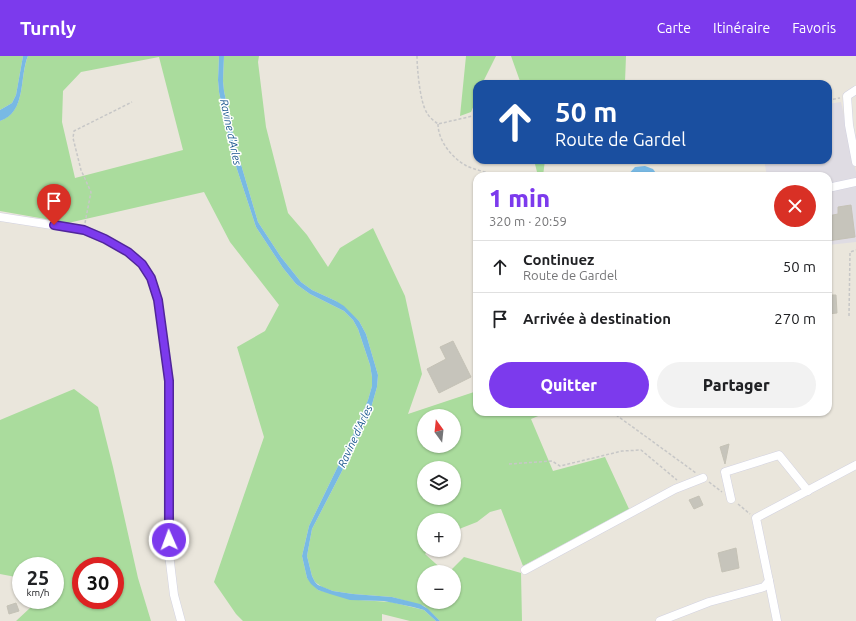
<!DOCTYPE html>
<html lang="fr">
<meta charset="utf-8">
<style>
body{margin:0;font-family:Ubuntu,sans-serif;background:#f2f2f2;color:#202124;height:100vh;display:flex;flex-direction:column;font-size:15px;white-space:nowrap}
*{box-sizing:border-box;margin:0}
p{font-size:13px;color:#757577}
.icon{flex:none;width:22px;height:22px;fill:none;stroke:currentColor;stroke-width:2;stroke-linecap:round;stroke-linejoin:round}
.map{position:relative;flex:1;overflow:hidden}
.details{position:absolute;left:473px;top:116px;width:359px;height:244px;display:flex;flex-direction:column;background:#fff;border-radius:12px;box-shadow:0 1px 3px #0004}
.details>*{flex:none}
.guide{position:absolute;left:473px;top:24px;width:359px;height:84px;border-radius:12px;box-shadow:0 1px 3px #0004;background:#1a4fa0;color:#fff;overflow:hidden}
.needle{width:26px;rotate:345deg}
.buttons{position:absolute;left:417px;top:353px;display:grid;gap:8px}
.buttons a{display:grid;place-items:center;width:44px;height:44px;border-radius:50%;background:#fff;box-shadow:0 1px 3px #0004;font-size:20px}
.speed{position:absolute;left:12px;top:501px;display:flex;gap:8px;font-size:20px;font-weight:700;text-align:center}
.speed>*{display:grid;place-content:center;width:52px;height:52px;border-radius:50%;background:#fff;box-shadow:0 1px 3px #0004;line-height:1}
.speed small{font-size:10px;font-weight:400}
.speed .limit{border:6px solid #d22;background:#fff;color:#111}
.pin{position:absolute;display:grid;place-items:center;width:34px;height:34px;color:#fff;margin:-41px -17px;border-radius:50% 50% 50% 0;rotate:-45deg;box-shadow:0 0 4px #0007}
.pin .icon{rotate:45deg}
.me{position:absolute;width:44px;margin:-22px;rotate:358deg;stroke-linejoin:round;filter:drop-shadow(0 0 3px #0008)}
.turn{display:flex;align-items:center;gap:14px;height:84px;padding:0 16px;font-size:18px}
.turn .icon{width:52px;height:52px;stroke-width:2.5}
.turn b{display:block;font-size:28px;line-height:34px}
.round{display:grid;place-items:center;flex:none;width:42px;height:42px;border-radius:21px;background:#f2f2f2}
.head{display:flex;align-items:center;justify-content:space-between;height:68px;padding:0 16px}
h1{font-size:24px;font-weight:800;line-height:30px;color:#7c3aed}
.primary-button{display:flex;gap:8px;margin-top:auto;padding:8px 16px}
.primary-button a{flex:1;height:46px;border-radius:24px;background:#7c3aed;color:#fff;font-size:16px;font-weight:800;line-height:46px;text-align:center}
.primary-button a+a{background:#f2f2f2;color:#202124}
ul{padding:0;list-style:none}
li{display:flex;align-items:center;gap:12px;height:52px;padding:0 16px;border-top:1px solid #e0e0e0}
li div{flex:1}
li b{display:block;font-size:15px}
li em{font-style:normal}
header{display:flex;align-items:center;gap:24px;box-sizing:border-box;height:56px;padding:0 20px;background:#7c3aed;color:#fff}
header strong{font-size:19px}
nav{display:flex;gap:22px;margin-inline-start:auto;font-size:14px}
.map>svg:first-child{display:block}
</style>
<header>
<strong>Turnly</strong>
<nav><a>Carte</a><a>Itinéraire</a><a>Favoris</a></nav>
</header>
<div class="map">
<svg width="856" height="565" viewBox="0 0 856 565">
<rect width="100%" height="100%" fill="#eae6dc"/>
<path fill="#dfdce3" d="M 841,46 L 856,116 L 856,186 L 828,189 L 828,120 L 767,120 L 764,104 L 828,104 L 828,48 Z"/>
<g fill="#aadc9d" fill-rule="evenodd">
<path d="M 0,0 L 23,0 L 16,39 L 12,47 L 0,54 Z"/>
<path d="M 28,0 L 219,0 L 218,24 L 219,36 L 228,78 L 233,101 L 256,171 L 283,212 L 296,228 L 310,238 L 344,255 L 353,264 L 358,273 L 370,309 L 372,321 L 372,330 L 368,344 L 354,377 L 309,470 L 302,500 L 307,522 L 318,534 L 359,544 L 391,546 L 424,554 L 436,565 L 410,565 L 382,558 L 382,565 L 243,565 L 236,558 L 214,526 L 264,381 L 237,291 L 265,275 L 279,249 L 230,186 L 204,136 L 68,167 L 0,155 L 0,65 C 27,55 19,22 28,0 ZM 159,1 L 183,94 L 75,122 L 62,66 L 63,35 L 81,16 Z"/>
<path d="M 224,0 L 259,0 L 258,6 L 266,71 L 288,157 L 307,179 L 328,211 L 340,192 L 373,172 L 405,240 L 422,318 L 408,358 L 477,335 L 477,356 L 548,356 L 531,363 L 553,415 L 605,401 L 629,453 L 523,510 L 501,453 L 490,456 L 477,466 L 454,475 L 454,464 L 424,464 L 424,494 L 429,494 L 425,498 L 445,516 L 424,516 L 424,546 L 454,546 L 454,516 L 449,516 L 464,501 L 521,517 L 522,565 L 440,565 L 424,550 L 392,541 L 353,538 L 333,535 L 322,531 L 315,526 L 312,520 L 307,500 L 312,473 L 341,417 L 371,352 L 377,331 L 378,319 L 366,278 L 359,265 L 336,245 L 312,234 L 301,226 L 281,201 L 258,166 L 235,88 L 224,35 L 223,25 ZM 424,360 L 454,360 L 454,390 L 424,390 ZM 424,412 L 454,412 L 454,442 L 424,442 Z"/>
<path d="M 466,0 L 496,0 L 482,28 L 477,28 L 477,42 L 471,56 L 460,60 Z"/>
<path d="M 511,0 L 626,0 L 625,26 L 631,28 L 521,28 Z"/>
<path d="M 534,104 L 545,104 L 543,120 L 538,120 Z"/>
<path d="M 74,333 L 98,351 L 113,411 L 138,522 L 151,565 L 16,565 L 30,552 L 30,544 L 55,544 L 55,510 L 21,510 L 21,522 L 0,518 L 0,364 ZM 81,510 L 115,510 L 115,544 L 81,544 Z"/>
</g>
<g fill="#78b9e4">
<path d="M 23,0 L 28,0 C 19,21 27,56 0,65 L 0,54 L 12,47 L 16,39 Z"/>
<path d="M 219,0 L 224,0 L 223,25 L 224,35 L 235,88 L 258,166 L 281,201 L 301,226 L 312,234 L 336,245 L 344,250 L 359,265 L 366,278 L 378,319 L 377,331 L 371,352 L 341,417 L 312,473 L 307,500 L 312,520 L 315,526 L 318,529 L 333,535 L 353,538 L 392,541 L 420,548 L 428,553 L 440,565 L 436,565 L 424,554 L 413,551 L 384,545 L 350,544 L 330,538 L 318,534 L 311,528 L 307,522 L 302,500 L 309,470 L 354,377 L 368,344 L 372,330 L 372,321 L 370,309 L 358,273 L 353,264 L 344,255 L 310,238 L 296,228 L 283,212 L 256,171 L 233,101 L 228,78 L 219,36 L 218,24 Z"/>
<path d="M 645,110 L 653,113 L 658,120 L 627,120 L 635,111 Z"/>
</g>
<g fill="#c6c4bb" stroke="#c5c2b6">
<path d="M 851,149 L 855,181 L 828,185 L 828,160 L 838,158 L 838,151 Z"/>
<path d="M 828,239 L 836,239 L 837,257 L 828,258 Z"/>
<path d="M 453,285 L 471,321 L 439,337 L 427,313 L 446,303 L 440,291 Z"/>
<path d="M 729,388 L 725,408 L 720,391 Z"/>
<path d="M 699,440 L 703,449 L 694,453 L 689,444 Z"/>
<path d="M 736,492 L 739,512 L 722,516 L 718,497 Z"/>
<path d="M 16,547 L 19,555 L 9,558 L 7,550 Z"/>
</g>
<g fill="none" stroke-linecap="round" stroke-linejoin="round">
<g stroke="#d2d2e1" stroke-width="9">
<g id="minor">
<path d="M 856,34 L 847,40 L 849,69 L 856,106"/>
<path d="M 828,132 L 856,126"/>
<path d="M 0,161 L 84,174 L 105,183 L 128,196 L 142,208 L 151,222 L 158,244 L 169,325 L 168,458 L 169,498 L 174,539 L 181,565"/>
<path d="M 731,443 L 725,416 L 779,399 L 808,435"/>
<path d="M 525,514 L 675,433 L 703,422"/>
<path d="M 769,525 L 777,565"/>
<path d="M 660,565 L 709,546 L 764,531 L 769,525 L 756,462 L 856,409"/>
</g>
</g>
<g stroke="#c7c7c7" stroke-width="1.5" stroke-dasharray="3 2" stroke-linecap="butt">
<path d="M 417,0 C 417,12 420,47 427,57 C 429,61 434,65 438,68 L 477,59"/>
<path d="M 828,44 L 840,42"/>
<path d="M 438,68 C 438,84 451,101 465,109 C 474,114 487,116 498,120"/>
<path d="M 85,167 L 91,136 L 81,114 L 73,82 L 74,75 L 132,46"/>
<path d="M 849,260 L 850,196 L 856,194"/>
<path d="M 612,356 L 696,417"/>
<path d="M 509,408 L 552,405 L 560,410 L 622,395 L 641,394 L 677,424"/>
<path d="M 709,426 L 722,436"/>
<path d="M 738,448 L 750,458"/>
</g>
<use href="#minor" stroke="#fff" stroke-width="8"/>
</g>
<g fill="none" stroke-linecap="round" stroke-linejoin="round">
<g stroke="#51269a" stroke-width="10">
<path id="route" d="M 54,169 L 84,174 L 105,183 L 128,196 L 142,208 L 151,222 L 158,244 L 169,325 L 169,484"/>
</g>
<use href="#route" stroke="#7c3aed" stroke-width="7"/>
</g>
<g text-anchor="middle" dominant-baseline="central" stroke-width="3" stroke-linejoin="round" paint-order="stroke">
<g font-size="11" font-style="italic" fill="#19568e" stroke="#fff">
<text transform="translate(231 76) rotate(78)">Ravine d'Arles</text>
<text transform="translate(355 380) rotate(-65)">Ravine d'Arles</text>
</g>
</g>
</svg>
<div class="buttons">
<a><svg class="needle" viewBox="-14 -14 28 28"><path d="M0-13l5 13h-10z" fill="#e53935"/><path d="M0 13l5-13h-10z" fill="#757577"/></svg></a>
<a><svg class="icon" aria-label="layers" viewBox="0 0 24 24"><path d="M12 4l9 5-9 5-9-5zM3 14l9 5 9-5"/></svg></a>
<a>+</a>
<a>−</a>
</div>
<div class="speed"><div>25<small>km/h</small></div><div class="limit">30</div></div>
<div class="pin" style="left:54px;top:169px;background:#d93025"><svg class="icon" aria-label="arrive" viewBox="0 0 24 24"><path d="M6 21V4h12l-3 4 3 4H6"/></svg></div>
<svg class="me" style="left:169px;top:484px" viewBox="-20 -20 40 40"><circle r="17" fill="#7c3aed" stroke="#fff" stroke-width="3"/><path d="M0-11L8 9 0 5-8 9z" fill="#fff"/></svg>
<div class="guide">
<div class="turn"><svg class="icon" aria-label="ahead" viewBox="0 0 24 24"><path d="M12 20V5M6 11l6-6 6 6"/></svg><div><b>50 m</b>Route de Gardel</div></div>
</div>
<section class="details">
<div class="head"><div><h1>1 min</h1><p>320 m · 20:59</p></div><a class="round" style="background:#d93025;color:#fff"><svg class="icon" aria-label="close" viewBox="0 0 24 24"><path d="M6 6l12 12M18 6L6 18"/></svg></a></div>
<ul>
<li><svg class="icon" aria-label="ahead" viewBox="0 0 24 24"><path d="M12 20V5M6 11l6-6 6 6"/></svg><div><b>Continuez</b><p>Route de Gardel</p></div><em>50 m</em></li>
<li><svg class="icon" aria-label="arrive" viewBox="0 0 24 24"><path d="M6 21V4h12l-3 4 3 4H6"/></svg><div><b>Arrivée à destination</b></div><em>270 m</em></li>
</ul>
<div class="primary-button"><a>Quitter</a><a>Partager</a></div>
</section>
</div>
